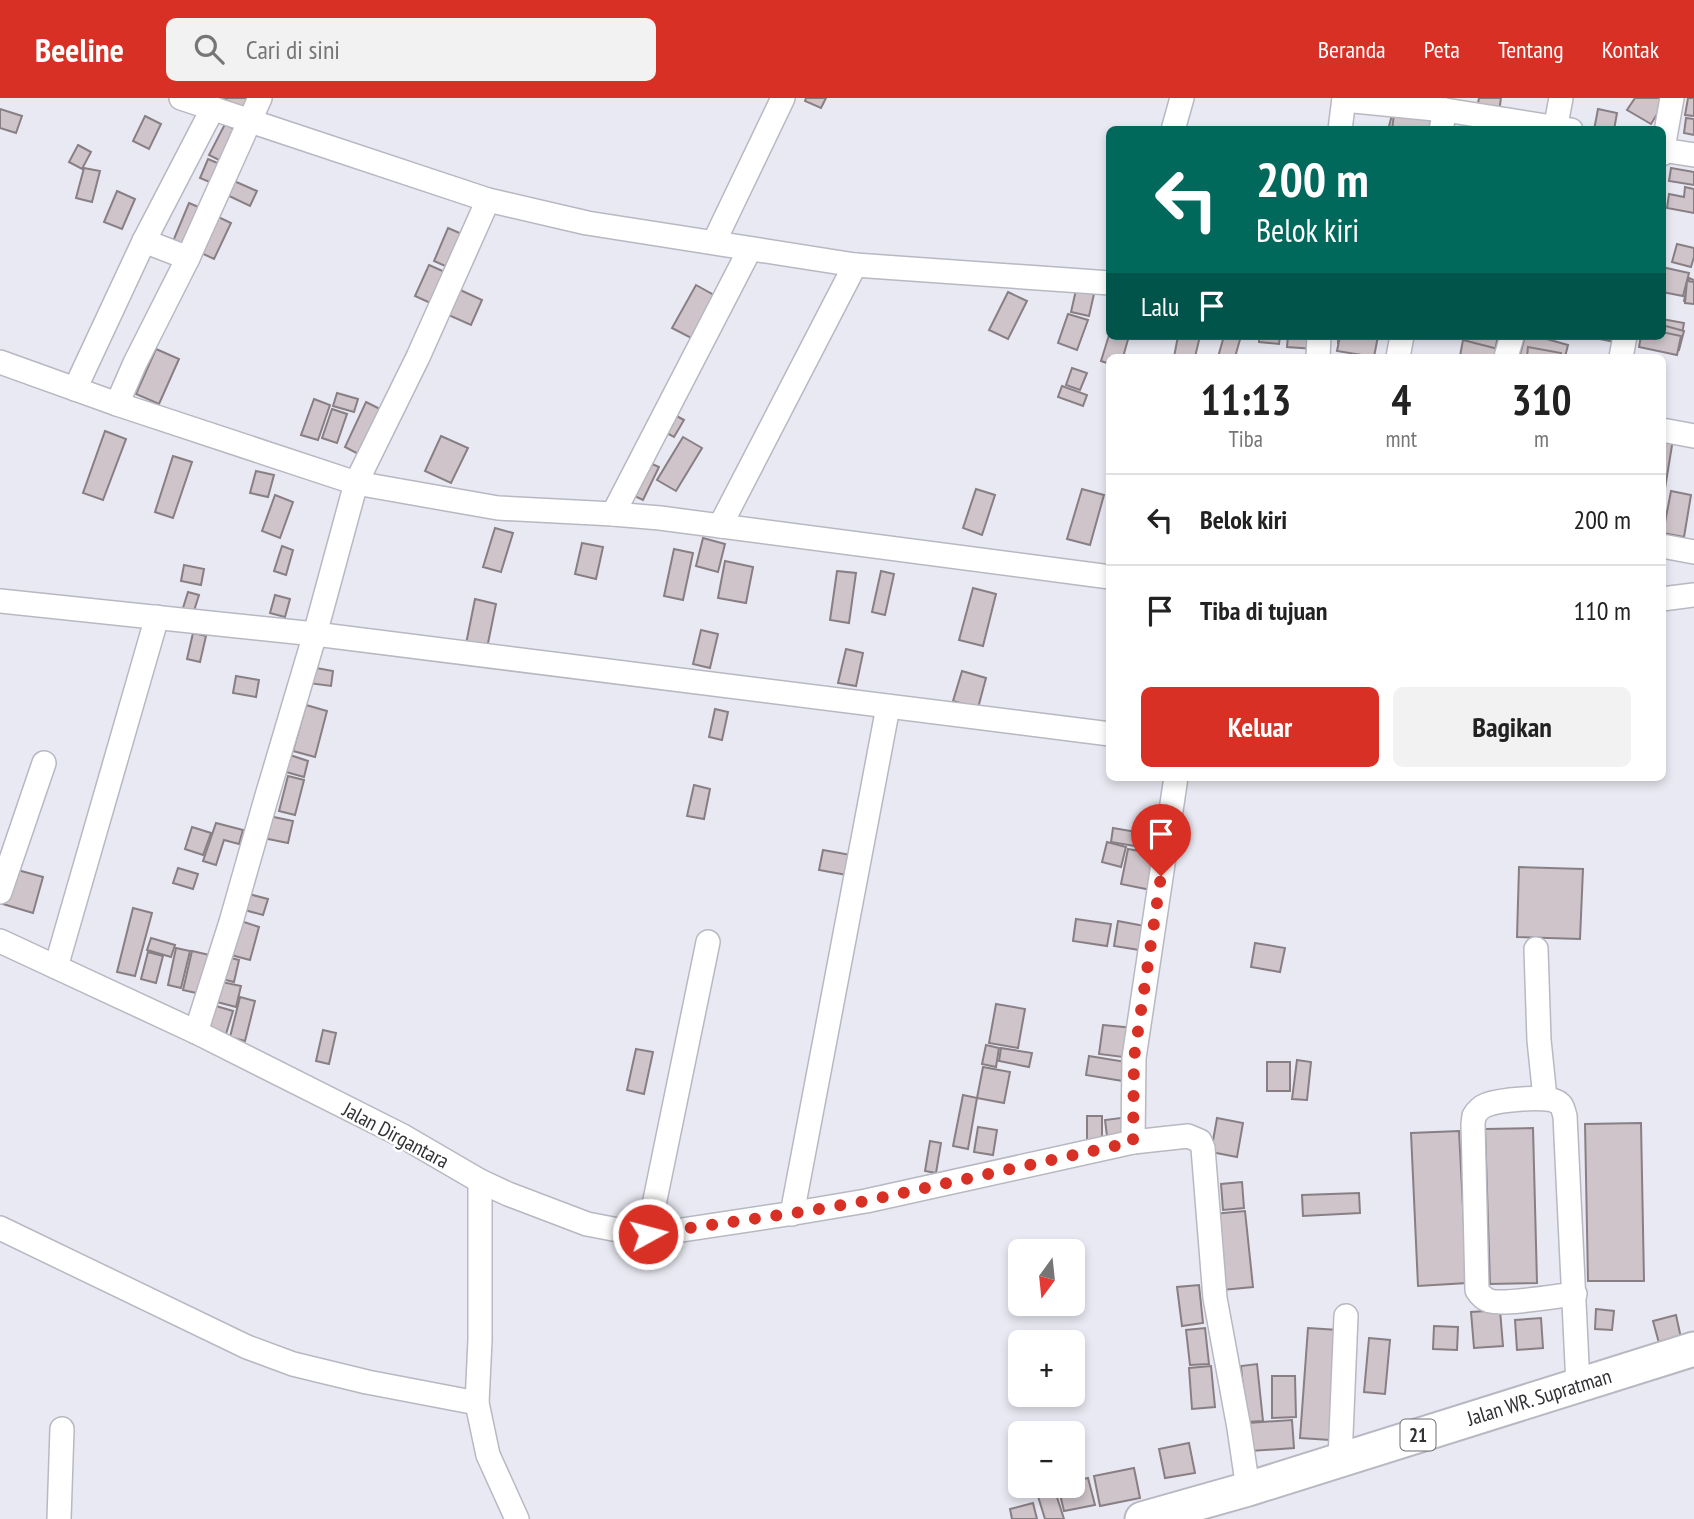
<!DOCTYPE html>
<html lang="id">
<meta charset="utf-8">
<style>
body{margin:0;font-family:"PT Sans Narrow",sans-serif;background:#f2f2f2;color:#222;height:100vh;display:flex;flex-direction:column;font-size:26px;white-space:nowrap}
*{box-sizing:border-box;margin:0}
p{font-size:23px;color:#767676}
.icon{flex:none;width:38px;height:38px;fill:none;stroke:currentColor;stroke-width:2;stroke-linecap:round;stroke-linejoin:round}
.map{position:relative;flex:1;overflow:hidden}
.drawer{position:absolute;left:1106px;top:256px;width:560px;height:427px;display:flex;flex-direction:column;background:#fff;border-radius:10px;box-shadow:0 4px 10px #0003}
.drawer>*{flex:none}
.hud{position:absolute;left:1106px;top:28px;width:560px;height:214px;border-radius:10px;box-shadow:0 4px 10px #0003;background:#00695c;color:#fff;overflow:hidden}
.needle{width:46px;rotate:195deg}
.buttons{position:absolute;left:1008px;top:1141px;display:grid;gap:14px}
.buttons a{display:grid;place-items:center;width:77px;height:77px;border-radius:10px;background:#fff;box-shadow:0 4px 10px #0003;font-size:35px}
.pin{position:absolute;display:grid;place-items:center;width:60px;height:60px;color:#fff;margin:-72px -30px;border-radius:50% 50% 50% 0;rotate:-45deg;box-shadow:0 0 7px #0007}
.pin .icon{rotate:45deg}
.me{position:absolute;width:77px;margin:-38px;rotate:83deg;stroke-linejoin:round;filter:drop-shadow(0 0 5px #0008)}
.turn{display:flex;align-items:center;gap:24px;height:147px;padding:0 35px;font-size:32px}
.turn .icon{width:91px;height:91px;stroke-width:2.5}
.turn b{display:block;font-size:49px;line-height:60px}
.then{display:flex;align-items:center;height:66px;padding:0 35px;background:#0003;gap:14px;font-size:26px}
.eta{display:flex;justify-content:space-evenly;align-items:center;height:119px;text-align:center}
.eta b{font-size:42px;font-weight:800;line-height:49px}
.action{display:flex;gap:14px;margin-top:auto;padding:14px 35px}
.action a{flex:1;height:80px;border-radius:10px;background:#d93025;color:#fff;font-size:28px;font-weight:800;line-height:80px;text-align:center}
.action a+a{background:#f2f2f2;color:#222}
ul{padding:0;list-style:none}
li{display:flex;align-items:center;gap:21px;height:91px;padding:0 35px;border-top:2px solid #e0e0e0}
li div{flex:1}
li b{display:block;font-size:26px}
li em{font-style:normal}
header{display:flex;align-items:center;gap:42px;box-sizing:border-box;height:98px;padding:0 35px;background:#d93025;color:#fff}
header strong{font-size:33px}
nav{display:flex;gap:38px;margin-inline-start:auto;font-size:24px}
.search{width:490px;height:63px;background:#f2f2f2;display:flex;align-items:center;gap:18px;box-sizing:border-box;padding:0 24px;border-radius:10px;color:#767676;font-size:26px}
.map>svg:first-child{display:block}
</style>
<header>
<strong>Beeline</strong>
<div class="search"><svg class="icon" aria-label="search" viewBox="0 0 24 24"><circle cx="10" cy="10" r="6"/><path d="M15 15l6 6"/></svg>Cari di sini</div>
<nav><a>Beranda</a><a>Peta</a><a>Tentang</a><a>Kontak</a></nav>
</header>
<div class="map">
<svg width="1694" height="1421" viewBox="0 0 1694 1421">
<rect width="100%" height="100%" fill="#e9e9f3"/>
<g fill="#cec4ca" stroke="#887f84" stroke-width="2">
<path d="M 222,0 L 252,0 L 245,12 Z"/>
<path d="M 806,0 L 826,0 L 821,10 L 805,3 Z"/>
<path d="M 1479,0 L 1501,0 L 1499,14 L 1477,10 Z"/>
<path d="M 1635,0 L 1667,0 L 1651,26 L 1627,12 Z"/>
<path d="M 1688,0 L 1694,0 L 1694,18 L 1685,17 Z"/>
<path d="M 0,11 L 22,18 L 16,35 L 0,30 Z"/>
<path d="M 1598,11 L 1617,15 L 1614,32 L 1594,32 Z"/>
<path d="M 1393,13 L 1426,22 L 1423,32 L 1388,32 Z"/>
<path d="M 1394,16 L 1434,22 L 1432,32 L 1392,32 Z"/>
<path d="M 145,18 L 161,26 L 149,51 L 133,43 Z"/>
<path d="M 1686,20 L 1694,21 L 1694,37 L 1684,35 Z"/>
<path d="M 225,26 L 242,35 L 227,66 L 209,57 Z"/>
<path d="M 78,47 L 91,54 L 82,71 L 69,64 Z"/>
<path d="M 208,61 L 227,69 L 219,88 L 200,80 Z"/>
<path d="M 84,70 L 100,73 L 92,104 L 76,100 Z"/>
<path d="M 1671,70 L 1694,74 L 1694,87 L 1669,83 Z"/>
<path d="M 234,83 L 257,93 L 250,108 L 227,97 Z"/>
<path d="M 1685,89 L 1694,91 L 1694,115 L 1667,110 L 1669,96 L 1684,99 Z"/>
<path d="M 117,93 L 135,101 L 122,131 L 104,124 Z"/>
<path d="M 189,105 L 208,113 L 189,156 L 171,148 Z"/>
<path d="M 212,116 L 231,125 L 214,161 L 195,152 Z"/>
<path d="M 448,130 L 469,139 L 454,172 L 434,163 Z"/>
<path d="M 1677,146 L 1694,150 L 1694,159 L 1691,169 L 1672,164 Z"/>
<path d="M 429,167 L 454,178 L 439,209 L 415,198 Z"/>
<path d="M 1662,169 L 1689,175 L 1683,198 L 1662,194 Z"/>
<path d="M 1689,180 L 1694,182 L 1694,205 L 1684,203 Z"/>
<path d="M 1687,183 L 1694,184 L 1694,206 L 1685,205 Z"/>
<path d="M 696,187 L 721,201 L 697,243 L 672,230 Z"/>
<path d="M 456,190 L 482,202 L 471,227 L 444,215 Z"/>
<path d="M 1076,192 L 1094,196 L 1089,218 L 1071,214 Z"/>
<path d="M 1008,194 L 1027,203 L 1008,241 L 989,232 Z"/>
<path d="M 1068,216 L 1088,222 L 1077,252 L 1058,245 Z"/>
<path d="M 1662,221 L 1684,225 L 1682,236 L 1662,232 Z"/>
<path d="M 1662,227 L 1684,233 L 1679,252 L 1641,242 L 1642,238 L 1662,238 Z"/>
<path d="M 1110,234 L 1110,238 L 1129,238 L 1123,259 L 1110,259 L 1110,266 L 1101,263 Z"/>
<path d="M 1662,234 L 1681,238 L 1677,257 L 1639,249 L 1641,238 L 1662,238 Z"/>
<path d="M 1178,238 L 1200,238 L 1195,259 L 1174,259 Z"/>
<path d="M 1224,238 L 1241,238 L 1235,259 L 1218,259 Z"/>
<path d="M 1259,238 L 1280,238 L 1279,246 L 1259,244 Z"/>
<path d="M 1288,238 L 1316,238 L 1315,251 L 1287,249 Z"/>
<path d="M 1338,238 L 1376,238 L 1376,248 L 1338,245 Z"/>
<path d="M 1340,238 L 1378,238 L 1374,259 L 1337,253 Z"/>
<path d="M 1467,238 L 1498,238 L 1494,258 L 1464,253 Z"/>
<path d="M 1525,238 L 1536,238 L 1568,247 L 1565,259 L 1529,259 L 1520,257 Z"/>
<path d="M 1585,238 L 1621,238 L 1620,245 Z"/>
<path d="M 1463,242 L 1498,251 L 1496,259 L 1460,258 Z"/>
<path d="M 1528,249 L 1561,255 L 1561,259 L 1527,259 Z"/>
<path d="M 156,251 L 179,261 L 159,306 L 136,296 Z"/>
<path d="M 1072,270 L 1087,275 L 1080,292 L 1066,287 Z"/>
<path d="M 1062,288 L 1087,297 L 1083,308 L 1058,299 Z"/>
<path d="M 337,295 L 358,301 L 354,314 L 333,308 Z"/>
<path d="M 314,301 L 330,307 L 318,342 L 301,337 Z"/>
<path d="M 366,304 L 388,315 L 366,360 L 345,349 Z"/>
<path d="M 332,311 L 347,316 L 337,345 L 322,340 Z"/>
<path d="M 671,315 L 684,322 L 674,339 L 661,332 Z"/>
<path d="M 105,333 L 126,341 L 103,402 L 83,395 Z"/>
<path d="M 441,338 L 468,350 L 451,385 L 425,373 Z"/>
<path d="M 683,339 L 702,350 L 676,393 L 657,382 Z"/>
<path d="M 1662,339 L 1673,341 L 1662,409 Z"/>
<path d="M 173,358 L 192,364 L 173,420 L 155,414 Z"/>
<path d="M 643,362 L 659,369 L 643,402 L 628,395 Z"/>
<path d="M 256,373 L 274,377 L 268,399 L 250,395 Z"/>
<path d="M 976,391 L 995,397 L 982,437 L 963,430 Z"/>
<path d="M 1082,391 L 1104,397 L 1090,447 L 1067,441 Z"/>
<path d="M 1671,393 L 1691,397 L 1684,439 L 1663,435 Z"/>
<path d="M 275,397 L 293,404 L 280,440 L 262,433 Z"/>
<path d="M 495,430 L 513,435 L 501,474 L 483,469 Z"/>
<path d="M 703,440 L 725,446 L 718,474 L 696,468 Z"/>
<path d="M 582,445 L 603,449 L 596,481 L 575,476 Z"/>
<path d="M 282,448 L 293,452 L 286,477 L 274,473 Z"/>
<path d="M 674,451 L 693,455 L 683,502 L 664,498 Z"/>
<path d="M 725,463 L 753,469 L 746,505 L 718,500 Z"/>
<path d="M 184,467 L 204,471 L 201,487 L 181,483 Z"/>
<path d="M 837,473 L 856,475 L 849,525 L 830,522 Z"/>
<path d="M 881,473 L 894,476 L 885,517 L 872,514 Z"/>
<path d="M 973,490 L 996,496 L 983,548 L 959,542 Z"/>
<path d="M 188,494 L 199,497 L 193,516 L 182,513 Z"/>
<path d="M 275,497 L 290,501 L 285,519 L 270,515 Z"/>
<path d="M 475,501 L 496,506 L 487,550 L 466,546 Z"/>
<path d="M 701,532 L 718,536 L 710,570 L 693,566 Z"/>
<path d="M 193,535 L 206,538 L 200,564 L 187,561 Z"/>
<path d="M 846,551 L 863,555 L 856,588 L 838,585 Z"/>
<path d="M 311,569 L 333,573 L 331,588 L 308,585 Z"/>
<path d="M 962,573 L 986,580 L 978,610 L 953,603 Z"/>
<path d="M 236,578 L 259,582 L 256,599 L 233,595 Z"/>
<path d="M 306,607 L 327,613 L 315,659 L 293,653 Z"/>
<path d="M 715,611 L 728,614 L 722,642 L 709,639 Z"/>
<path d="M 290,657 L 308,663 L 304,679 L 286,674 Z"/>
<path d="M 288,678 L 304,682 L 295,717 L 279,713 Z"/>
<path d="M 694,687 L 710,691 L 704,721 L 687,718 Z"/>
<path d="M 269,718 L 293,723 L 288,745 L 263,740 Z"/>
<path d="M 216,725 L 243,732 L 239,746 L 224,742 L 216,767 L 203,763 Z"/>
<path d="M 192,729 L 211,735 L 203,757 L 185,751 Z"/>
<path d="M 1113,730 L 1166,739 L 1164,753 L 1111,744 Z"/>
<path d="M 1107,744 L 1126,749 L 1121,769 L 1102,764 Z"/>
<path d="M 1128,751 L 1157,756 L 1151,792 L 1121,786 Z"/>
<path d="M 823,752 L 851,757 L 847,777 L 819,772 Z"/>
<path d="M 1519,769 L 1583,771 L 1580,841 L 1517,839 Z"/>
<path d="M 178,770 L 198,776 L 193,791 L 173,785 Z"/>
<path d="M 14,771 L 43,779 L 33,815 L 3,806 Z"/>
<path d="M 245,795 L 268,801 L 263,817 L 241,811 Z"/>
<path d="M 133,810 L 152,815 L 135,878 L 117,874 Z"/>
<path d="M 1076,821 L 1111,826 L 1107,848 L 1073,843 Z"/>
<path d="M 241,823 L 259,829 L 250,862 L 231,857 Z"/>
<path d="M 1118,823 L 1150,829 L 1146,853 L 1114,848 Z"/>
<path d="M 151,840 L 175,847 L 171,859 L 147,852 Z"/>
<path d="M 1255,845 L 1285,850 L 1280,874 L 1251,869 Z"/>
<path d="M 176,850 L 190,853 L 181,890 L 168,887 Z"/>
<path d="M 192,853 L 214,858 L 205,897 L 183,892 Z"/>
<path d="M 148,854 L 163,858 L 156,885 L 141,881 Z"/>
<path d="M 227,859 L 239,862 L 234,884 L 222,881 Z"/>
<path d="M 222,884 L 241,888 L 236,909 L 217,904 Z"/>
<path d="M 240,899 L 255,903 L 245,943 L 230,939 Z"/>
<path d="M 996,906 L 1025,911 L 1018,950 L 989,945 Z"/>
<path d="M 216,908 L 233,913 L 226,936 L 209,931 Z"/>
<path d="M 1103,927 L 1134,930 L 1131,960 L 1099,956 Z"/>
<path d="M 323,932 L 336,935 L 329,966 L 316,963 Z"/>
<path d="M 986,947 L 999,950 L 996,969 L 982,966 Z"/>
<path d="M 1001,950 L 1032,955 L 1029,969 L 999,963 Z"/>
<path d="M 636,951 L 653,954 L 644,996 L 627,992 Z"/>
<path d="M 1089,958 L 1126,964 L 1123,983 L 1086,977 Z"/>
<path d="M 1297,962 L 1311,964 L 1307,1002 L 1292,1001 Z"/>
<rect x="1267" y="964" width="23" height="29"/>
<path d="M 983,969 L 1010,974 L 1004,1005 L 977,1000 Z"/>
<path d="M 963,997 L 977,1000 L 968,1051 L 953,1048 Z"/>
<rect x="1087" y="1018" width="15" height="24"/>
<path d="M 1128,1019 L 1130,1035 L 1107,1038 L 1105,1022 Z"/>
<path d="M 1217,1020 L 1243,1025 L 1237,1059 L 1211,1054 Z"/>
<path d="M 1641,1025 L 1644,1183 L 1588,1183 L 1585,1026 Z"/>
<path d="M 978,1029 L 997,1032 L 993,1057 L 974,1054 Z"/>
<path d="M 1533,1030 L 1537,1185 L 1490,1186 L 1485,1031 Z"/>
<path d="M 1459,1033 L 1467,1185 L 1418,1188 L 1411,1035 Z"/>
<path d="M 930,1043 L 941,1045 L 936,1075 L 925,1073 Z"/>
<path d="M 1242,1084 L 1244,1110 L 1223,1112 L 1221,1086 Z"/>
<path d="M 1359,1095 L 1360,1115 L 1303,1118 L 1302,1097 Z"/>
<path d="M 1245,1113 L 1253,1189 L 1222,1192 L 1213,1116 Z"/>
<path d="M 1199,1187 L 1203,1225 L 1182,1228 L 1177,1189 Z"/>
<path d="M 1596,1211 L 1614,1213 L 1612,1232 L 1595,1231 Z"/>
<path d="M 1500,1212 L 1503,1248 L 1474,1250 L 1471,1214 Z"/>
<path d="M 1676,1217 L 1681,1240 L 1659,1245 L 1653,1223 Z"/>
<path d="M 1541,1220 L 1543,1250 L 1517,1252 L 1515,1222 Z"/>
<path d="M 1434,1228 L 1458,1229 L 1457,1252 L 1433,1251 Z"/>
<path d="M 1205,1230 L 1209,1266 L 1190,1267 L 1186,1232 Z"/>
<path d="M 1308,1230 L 1338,1232 L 1330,1342 L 1300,1340 Z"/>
<path d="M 1369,1240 L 1390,1242 L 1385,1296 L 1364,1294 Z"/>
<path d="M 1257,1266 L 1263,1323 L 1246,1324 L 1241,1268 Z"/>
<path d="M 1211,1268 L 1215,1309 L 1192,1311 L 1189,1270 Z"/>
<path d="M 1272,1278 L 1295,1278 L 1296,1319 L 1272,1320 Z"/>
<path d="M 1292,1322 L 1294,1350 L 1250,1353 L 1248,1325 Z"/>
<path d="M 1189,1345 L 1195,1375 L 1165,1380 L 1159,1351 Z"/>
<path d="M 1134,1370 L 1140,1400 L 1100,1408 L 1094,1378 Z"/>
<path d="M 1088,1380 L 1095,1407 L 1064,1413 L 1058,1388 L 1073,1388 L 1073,1383 Z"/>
<path d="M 1054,1390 L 1064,1421 L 1045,1421 L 1037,1395 Z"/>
<path d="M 1033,1405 L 1037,1421 L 1012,1421 L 1010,1411 Z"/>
</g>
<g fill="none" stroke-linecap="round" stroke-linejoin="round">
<g stroke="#b8b8c2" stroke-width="26">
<g id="minor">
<path d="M 181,0 L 488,102 L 587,125 L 855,167 L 1110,185"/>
<path d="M 1344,2 L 1445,12"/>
<path d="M 1173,32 L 1182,0"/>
<path d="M 1340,32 L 1344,0"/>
<path d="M 1441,32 L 1445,12 L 1571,32"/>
<path d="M 1555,32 L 1561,0"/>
<path d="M 1662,52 L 1694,57"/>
<path d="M 1662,56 L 1672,0"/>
<path d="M 144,143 L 188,160"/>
<path d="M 714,144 L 783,0"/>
<path d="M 1318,259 L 1319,238"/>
<path d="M 1398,259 L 1402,238"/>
<path d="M 1506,259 L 1512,238"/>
<path d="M 1621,259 L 1625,238"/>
<path d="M 0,264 L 117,306 L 356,385 L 498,410 L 613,416 L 660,420 L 1110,479"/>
<path d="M 75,291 L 144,143 L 213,10"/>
<path d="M 117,306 L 135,265 L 188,160 L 260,0"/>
<path d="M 1662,332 L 1694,338"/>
<path d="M 613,416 L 750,151"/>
<path d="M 720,428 L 855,167"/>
<path d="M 1662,448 L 1694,454"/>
<path d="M 1662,501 L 1694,497"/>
<path d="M 0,503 L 315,536 L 1110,636"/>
<path d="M 1176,679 L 1134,960 L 1133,1044 L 1188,1038 L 1200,1043 L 1203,1050 L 1215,1200 L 1239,1330 L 1248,1391"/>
<path d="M 0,794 L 44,665"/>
<path d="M 0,843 L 196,934 L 401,1037 L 480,1083 L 480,1242 L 477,1305 L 488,1357 L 517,1421"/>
<path d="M 1536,851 L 1539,942 L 1545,1000"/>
<path d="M 56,869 L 157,519"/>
<path d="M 196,934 L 231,824 L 266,701 L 315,536 L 356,385 L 418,259 L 488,102"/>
<path d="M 480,1083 L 508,1096 L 587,1126 L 639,1136 L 662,1135 L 801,1114 L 866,1103 L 1133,1044"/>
<path d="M 792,1116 L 888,609"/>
<path d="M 0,1130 L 247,1249 L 293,1266 L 367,1284 L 477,1305"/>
<path d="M 648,1136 L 708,844"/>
<path d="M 1575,1196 C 1557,1198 1505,1207 1490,1203 C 1484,1201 1480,1197 1477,1192 L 1473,1026 L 1474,1018 C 1477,1013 1481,1009 1486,1007 C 1499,1002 1546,997 1557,1004 C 1563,1007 1563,1012 1565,1018 L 1578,1287"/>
<path d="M 1340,1361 L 1346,1218"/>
<path d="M 59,1421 L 62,1331"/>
</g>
</g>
<g stroke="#b8b8c2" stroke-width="37">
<path id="highway" d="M 1142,1421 L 1248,1391 L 1694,1251"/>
</g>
<use href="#minor" stroke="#fff" stroke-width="23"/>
<use href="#highway" stroke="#fff" stroke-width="33"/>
</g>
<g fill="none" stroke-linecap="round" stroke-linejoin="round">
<path stroke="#d93025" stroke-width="12" stroke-dasharray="0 21.6" d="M 648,1136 L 801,1114 L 866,1103 L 1133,1044 L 1134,960 L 1161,778"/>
</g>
<g text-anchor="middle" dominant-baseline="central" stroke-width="5" stroke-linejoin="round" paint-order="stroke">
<rect fill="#fff" stroke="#6f6f72" stroke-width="2" x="1400.5" y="1321.5" width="35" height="31" rx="5"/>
<g font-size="19" font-weight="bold" fill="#313135">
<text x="1418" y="1337">21</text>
</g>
<g font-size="21" fill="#313135" stroke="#fff">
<text transform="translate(396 1037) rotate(28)">Jalan Dirgantara</text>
<text transform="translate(1539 1299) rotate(-17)">Jalan WR. Supratman</text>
</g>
</g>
</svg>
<div class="buttons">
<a><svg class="needle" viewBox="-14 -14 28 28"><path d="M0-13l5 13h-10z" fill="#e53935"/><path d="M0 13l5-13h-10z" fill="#767676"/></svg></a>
<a>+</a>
<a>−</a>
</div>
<div class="pin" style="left:1161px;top:778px;background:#d93025"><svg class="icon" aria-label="arrive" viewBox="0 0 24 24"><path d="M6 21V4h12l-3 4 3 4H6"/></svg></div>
<svg class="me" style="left:648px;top:1136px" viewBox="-20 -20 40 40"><circle r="17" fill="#d93025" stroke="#fff" stroke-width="3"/><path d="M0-11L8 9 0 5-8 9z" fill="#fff"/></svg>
<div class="hud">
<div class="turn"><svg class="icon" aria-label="left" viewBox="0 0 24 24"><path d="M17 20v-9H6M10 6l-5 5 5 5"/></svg><div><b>200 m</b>Belok kiri</div></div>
<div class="then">Lalu<svg class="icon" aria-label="arrive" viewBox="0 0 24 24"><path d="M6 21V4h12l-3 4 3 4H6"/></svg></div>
</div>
<section class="drawer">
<div class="eta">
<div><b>11:13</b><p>Tiba</p></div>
<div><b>4</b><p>mnt</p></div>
<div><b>310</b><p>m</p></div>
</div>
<ul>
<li><svg class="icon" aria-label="left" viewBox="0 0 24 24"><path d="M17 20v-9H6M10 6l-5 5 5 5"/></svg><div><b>Belok kiri</b></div><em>200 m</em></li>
<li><svg class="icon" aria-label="arrive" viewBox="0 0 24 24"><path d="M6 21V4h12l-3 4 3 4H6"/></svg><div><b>Tiba di tujuan</b></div><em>110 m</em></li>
</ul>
<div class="action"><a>Keluar</a><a>Bagikan</a></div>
</section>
</div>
